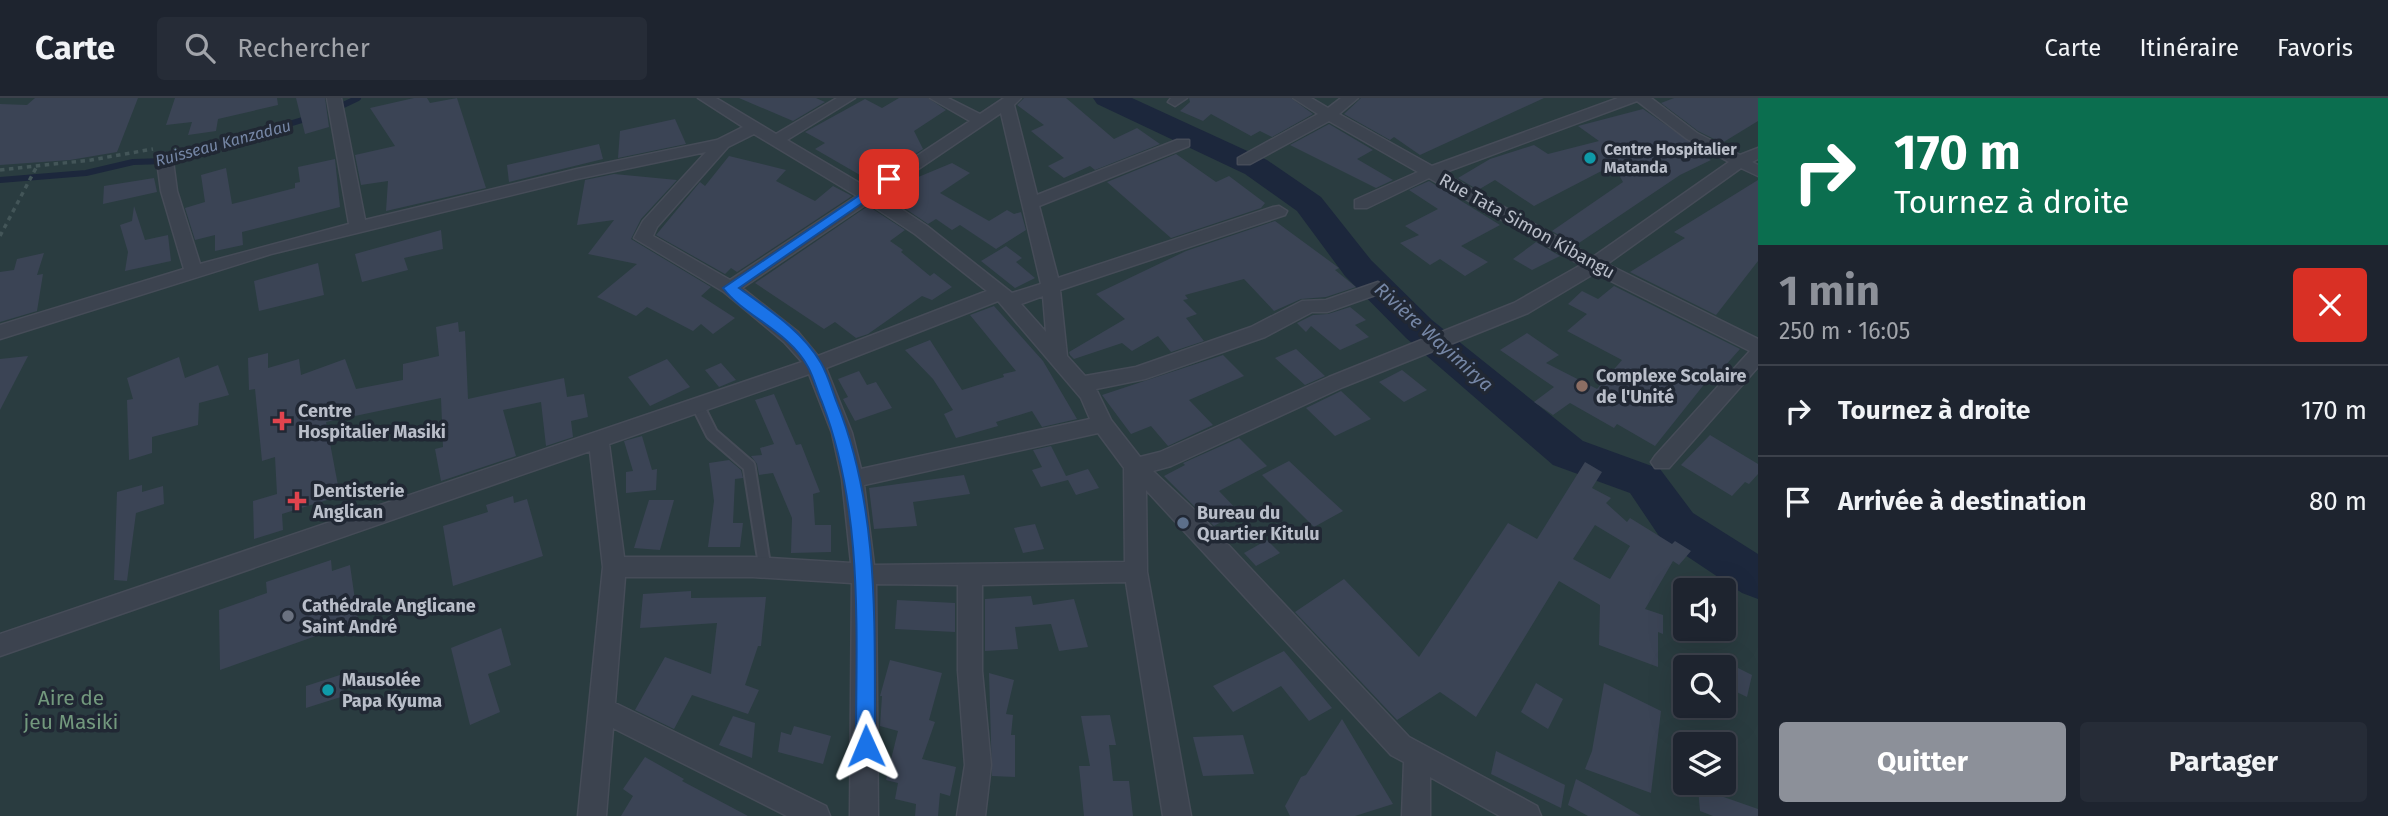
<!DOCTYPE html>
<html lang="fr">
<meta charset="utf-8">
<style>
body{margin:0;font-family:"Fira Sans",sans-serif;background:#262c37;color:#f1f3f6;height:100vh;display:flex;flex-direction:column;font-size:26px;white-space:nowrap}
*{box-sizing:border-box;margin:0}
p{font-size:23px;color:#a1a4aa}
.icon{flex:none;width:38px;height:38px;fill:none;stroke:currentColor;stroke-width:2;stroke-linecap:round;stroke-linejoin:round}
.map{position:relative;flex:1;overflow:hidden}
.side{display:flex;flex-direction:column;background:#1e242f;width:630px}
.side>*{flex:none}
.banner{background:#0b6e4f;color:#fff;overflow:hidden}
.fabs{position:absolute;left:1673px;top:480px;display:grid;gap:14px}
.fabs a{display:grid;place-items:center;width:63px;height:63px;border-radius:7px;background:#1e242f;box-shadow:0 7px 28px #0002,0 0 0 2px #3c414b;font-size:35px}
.pin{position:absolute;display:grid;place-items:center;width:60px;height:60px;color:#fff;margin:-30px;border-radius:14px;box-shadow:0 4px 10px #0006}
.me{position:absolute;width:77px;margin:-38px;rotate:359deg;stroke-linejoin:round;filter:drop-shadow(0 0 5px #0008)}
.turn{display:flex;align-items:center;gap:24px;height:147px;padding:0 21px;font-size:32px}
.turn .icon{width:91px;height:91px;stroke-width:2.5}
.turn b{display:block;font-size:49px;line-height:60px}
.round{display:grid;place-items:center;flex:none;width:74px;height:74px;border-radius:7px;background:#262c37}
.summary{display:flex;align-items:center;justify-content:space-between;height:119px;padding:0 21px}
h1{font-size:42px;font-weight:700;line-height:52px;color:#8c9099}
.cta{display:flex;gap:14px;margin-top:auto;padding:14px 21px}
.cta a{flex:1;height:80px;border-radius:7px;background:#8c9099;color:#fff;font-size:28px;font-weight:700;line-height:80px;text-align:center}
.cta a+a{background:#262c37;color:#f1f3f6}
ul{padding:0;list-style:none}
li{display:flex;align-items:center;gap:21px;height:91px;padding:0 21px;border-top:2px solid #3c414b}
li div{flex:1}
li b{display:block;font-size:26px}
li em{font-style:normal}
header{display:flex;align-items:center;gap:42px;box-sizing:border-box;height:98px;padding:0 35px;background:#1e242f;border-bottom:2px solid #3c414b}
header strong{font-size:33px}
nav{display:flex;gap:38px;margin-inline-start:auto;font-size:24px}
.search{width:490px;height:63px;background:#262c37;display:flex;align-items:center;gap:18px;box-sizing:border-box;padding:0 24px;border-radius:7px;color:#a1a4aa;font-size:26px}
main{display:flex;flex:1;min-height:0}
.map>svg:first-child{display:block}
</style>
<header>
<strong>Carte</strong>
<div class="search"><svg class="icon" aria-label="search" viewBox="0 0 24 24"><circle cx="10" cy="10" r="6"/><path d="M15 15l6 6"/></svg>Rechercher</div>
<nav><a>Carte</a><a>Itinéraire</a><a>Favoris</a></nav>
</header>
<main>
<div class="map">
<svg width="1758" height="718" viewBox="0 0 1758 718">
<rect width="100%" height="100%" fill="#28303f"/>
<path fill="#2a3c40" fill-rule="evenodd" d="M 0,0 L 1758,0 L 1758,718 L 0,718 ZM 1685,492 L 1724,492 L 1724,530 L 1685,530 ZM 1685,569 L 1724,569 L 1724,607 L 1685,607 ZM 1685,646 L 1724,646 L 1724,684 L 1685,684 Z"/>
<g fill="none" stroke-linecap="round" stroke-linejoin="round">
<g stroke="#1c273c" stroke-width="6">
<path d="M 337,10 L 358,0"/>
<path d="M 0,82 L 86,75 L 133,64 L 165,63 L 309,20"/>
</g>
<path fill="#1c273c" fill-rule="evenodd" d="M 1093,0 L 1132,0 L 1267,62 L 1321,99 L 1371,162 L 1432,222 L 1583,343 L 1660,371 L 1693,415 L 1758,456 L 1758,501 L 1742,495 L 1661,441 L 1630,395 L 1553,367 L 1406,240 L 1345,178 L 1297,113 L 1245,76 L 1097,6 Z"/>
</g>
<g fill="#3b4455" fill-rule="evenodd">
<path d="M 35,0 L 138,0 L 117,54 L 70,62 L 0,67 L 0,6 L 27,7 Z"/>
<path d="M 175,0 L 277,0 L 278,7 L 218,21 L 216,33 L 188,37 L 192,24 L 166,27 Z"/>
<path d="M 296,0 L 325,0 L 329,29 L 305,36 Z"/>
<path d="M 414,0 L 427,0 L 430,5 L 457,0 L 486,90 L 386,113 L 388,83 L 361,87 L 355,57 L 395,48 L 370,10 Z"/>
<path d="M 739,0 L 816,0 L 825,4 L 793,23 Z"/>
<path d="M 899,0 L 928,0 L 946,12 L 914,33 L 923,51 L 872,84 L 815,51 L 825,45 L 805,34 L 865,1 L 882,10 Z"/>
<path d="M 1024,0 L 1066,0 L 1114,41 L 1137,30 L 1160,46 L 1095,72 L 1090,68 L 1064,80 L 1048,68 L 1064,60 L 1031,33 L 1044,27 L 1017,7 Z"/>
<path d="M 1189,0 L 1291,0 L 1313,16 L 1272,39 L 1260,33 L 1251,38 L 1211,16 L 1203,23 L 1180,13 L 1190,4 Z"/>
<path d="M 1361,0 L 1544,0 L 1420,57 L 1394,39 L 1390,42 L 1344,16 Z"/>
<path d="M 1674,0 L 1758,0 L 1758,23 L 1722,45 L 1698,33 L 1661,5 Z"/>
<path d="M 1643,11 L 1705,54 L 1701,57 L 1711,62 L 1680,77 L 1576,147 L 1552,133 L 1623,84 L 1613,67 L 1534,108 L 1495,82 L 1478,92 L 1458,80 L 1490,61 L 1534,47 L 1548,56 L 1599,43 L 1578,28 Z"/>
<path d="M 675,21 L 686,46 L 618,60 L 620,33 Z"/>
<path d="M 1329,26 L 1373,52 L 1357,61 L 1393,82 L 1376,90 L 1290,47 Z"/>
<path d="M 599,46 L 603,61 L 509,84 L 507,67 Z"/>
<path d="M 1176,56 L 1216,84 L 1229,78 L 1265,105 L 1261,110 L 1171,140 L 1107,84 Z"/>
<path d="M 729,58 L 786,72 L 776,83 L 815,103 L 833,88 L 852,98 L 737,174 L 731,170 L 725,176 L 656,137 L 700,84 L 705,88 Z"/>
<path d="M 335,61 L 340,109 L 242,134 L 243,147 L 215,153 L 215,137 L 195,142 L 185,110 L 205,104 L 201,77 L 226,70 L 232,106 L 295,90 L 295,85 L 300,84 L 298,69 Z"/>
<path d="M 952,65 L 970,75 L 940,95 L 989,123 L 1007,112 L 1014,116 L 1021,114 L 1026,132 L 996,151 L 960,127 L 952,132 L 936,121 L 928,126 L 894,103 L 896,97 L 890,94 L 899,87 Z"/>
<path d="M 614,76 L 677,82 L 641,121 L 631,141 L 711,189 L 701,198 L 735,220 L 713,236 L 701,226 L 693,233 L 647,209 L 636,218 L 597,199 L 637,166 L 588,156 L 614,122 L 577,127 L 585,82 Z"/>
<path d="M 154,80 L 157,94 L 103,106 L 104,88 Z"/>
<path d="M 1758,82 L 1758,163 L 1716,217 L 1630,174 L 1685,140 L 1674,134 Z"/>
<path d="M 1429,83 L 1500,127 L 1461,148 L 1488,164 L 1465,178 L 1440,161 L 1430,167 L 1400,145 L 1419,137 L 1405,128 L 1438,111 L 1409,92 Z"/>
<path d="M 134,108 L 145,142 L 168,137 L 171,163 L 125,173 L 128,154 L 120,127 L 132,123 Z"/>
<path d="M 868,108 L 905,132 L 890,143 L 903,152 L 901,154 L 930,178 L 934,175 L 952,189 L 932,202 L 922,198 L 868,236 L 856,240 L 835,224 L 824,231 L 755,185 Z"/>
<path d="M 1275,123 L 1339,170 L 1335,172 L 1356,189 L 1326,199 L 1301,201 L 1274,213 L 1244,181 L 1185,197 L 1188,201 L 1183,202 L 1197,216 L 1186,220 L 1204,243 L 1171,254 L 1158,238 L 1132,253 L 1122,245 L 1074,261 L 1070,257 L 1069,254 L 1125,221 L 1096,196 L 1186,153 Z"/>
<path d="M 441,132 L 443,151 L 404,160 L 408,172 L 362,184 L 355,156 Z"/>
<path d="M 1536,144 L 1560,158 L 1532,172 L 1513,161 Z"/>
<path d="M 1006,148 L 1022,160 L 1016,164 L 1035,180 L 1015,190 L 981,163 Z"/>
<path d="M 44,155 L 37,177 L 43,176 L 37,213 L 0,224 L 0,174 L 14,172 L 17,161 Z"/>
<path d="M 318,165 L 324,197 L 259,213 L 254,183 Z"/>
<path d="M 1614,188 L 1740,251 L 1724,269 L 1729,272 L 1714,288 L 1706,284 L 1655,348 L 1617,326 L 1614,330 L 1570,305 L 1553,317 L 1534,304 L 1554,289 L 1500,252 L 1527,235 L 1559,257 L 1546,265 L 1597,291 L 1622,262 L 1567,233 L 1587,216 L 1568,206 L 1582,193 L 1598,201 Z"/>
<path d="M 994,208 L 1043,263 L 1077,321 L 1042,329 L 1032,313 L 996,324 L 998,328 L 956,340 L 944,316 L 953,312 L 933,281 L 905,252 L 930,242 L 962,292 L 1004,279 L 1003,276 L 1016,273 L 970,217 Z"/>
<path d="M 1350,209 L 1366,222 L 1355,227 L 1369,239 L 1340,252 L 1311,228 L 1306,234 L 1297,225 L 1313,217 L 1328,216 Z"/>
<path d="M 458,224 L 459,234 L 465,233 L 468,301 L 564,280 L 567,299 L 584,296 L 588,319 L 571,323 L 573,339 L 546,348 L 541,304 L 503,312 L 516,358 L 441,383 L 435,351 L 443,349 L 441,300 L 326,324 L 340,398 L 282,416 L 283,432 L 254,441 L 253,403 L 277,396 L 275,359 L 262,363 L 255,291 L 249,292 L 248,260 L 268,255 L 268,270 L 299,261 L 301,277 L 345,261 L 356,291 L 403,282 L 403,266 L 439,258 L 436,229 Z"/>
<path d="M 1296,251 L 1311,265 L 1325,278 L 1305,287 L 1275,260 Z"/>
<path d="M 1223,257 L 1244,278 L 1189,302 L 1213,327 L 1168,348 L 1151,328 L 1131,336 L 1102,297 Z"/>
<path d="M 28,258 L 0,312 L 0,261 Z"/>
<path d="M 179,259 L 185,280 L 218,267 L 229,297 L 199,305 L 198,327 L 152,339 L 152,355 L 129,362 L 127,302 L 133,301 L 127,280 Z"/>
<path d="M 667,261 L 690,289 L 650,308 L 628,279 Z"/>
<path d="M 721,265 L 736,282 L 719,289 L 705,272 Z"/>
<path d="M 1402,272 L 1427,292 L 1404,304 L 1379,284 Z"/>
<path d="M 859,273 L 867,287 L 876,284 L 892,310 L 855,323 L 843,301 L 848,299 L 838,281 Z"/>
<path d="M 1341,293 L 1371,321 L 1335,338 L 1306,310 Z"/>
<path d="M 774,296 L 796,347 L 801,346 L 820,394 L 813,396 L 815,427 L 831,427 L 831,454 L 791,455 L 792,420 L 773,375 L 759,377 L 757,366 L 751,358 L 762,357 L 760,350 L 774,346 L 755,302 Z"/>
<path d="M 1710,337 L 1758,366 L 1758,376 L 1749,386 L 1745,384 L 1732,398 L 1681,367 Z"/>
<path d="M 642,338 L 652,372 L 657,371 L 656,392 L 626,395 L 626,374 L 633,373 L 624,343 Z"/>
<path d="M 1239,340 L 1267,368 L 1219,393 L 1239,414 L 1214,428 L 1164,378 L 1185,367 L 1183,365 Z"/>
<path d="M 1051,348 L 1066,378 L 1088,371 L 1099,390 L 1076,397 L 1068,382 L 1041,389 L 1032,372 L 1042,369 L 1033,352 Z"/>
<path d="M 729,362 L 741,372 L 743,380 L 735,381 L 733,425 L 743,425 L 740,449 L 708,449 L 714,403 L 709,365 Z"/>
<path d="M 1289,363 L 1320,392 L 1343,413 L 1314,429 L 1262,377 Z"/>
<path d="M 1585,364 L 1602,374 L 1592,390 L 1611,400 L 1606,405 L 1627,424 L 1630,420 L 1672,446 L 1675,443 L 1691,453 L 1679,467 L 1673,463 L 1645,511 L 1663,517 L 1663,536 L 1658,534 L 1658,569 L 1599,547 L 1600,507 L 1559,483 L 1476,619 L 1440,594 L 1397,622 L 1295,514 L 1344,481 L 1419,559 L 1508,425 L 1537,441 ZM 1595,427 L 1630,448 L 1610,481 L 1573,461 Z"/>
<path d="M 964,377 L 970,396 L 913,404 L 917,428 L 874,431 L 869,390 Z"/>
<path d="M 142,387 L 142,394 L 163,388 L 164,406 L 136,415 L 127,483 L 114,482 L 117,394 Z"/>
<path d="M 513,398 L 514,405 L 527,401 L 543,458 L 453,488 L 443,428 L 488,414 L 486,407 Z"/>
<path d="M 649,402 L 674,402 L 660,452 L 634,450 Z"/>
<path d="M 1035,426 L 1044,451 L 1023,455 L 1014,430 Z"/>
<path d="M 1267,442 L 1280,455 L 1256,468 L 1244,455 Z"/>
<path d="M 331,462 L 332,473 L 350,467 L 358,523 L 220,572 L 219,512 L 267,495 L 266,484 Z"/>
<path d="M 691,493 L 691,500 L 766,499 L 761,548 L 758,548 L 745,587 L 759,592 L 748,616 L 692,597 L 674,631 L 635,612 L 665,559 L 711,576 L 717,525 L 640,530 L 643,496 Z"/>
<path d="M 1031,498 L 1033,507 L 1074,501 L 1088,549 L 1059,553 L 1051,526 L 1015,529 L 1018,551 L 985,553 L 985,501 Z"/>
<path d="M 897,502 L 955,505 L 955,534 L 895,531 Z"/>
<path d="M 501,530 L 511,567 L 488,576 L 500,614 L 470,627 L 451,550 Z"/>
<path d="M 1284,553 L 1332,610 L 1309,623 L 1281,588 L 1233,614 L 1213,588 Z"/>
<path d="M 890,562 L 942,575 L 929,622 L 935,624 L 922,661 L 956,669 L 950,698 L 940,695 L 938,718 L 915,718 L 916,706 L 895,701 L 898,685 L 886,682 L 898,633 L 880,628 L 882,598 L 880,598 Z"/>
<path d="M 1724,563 L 1752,577 L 1747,599 L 1724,588 Z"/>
<path d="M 989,575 L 1014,582 L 1006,616 L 1013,617 L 1011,637 L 1015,637 L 1015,679 L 992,678 Z"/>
<path d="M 343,576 L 344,598 L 306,610 L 306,588 Z"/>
<path d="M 1536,585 L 1563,601 L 1548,631 L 1521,614 Z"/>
<path d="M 1604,585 L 1661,613 L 1651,695 L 1585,671 L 1592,653 Z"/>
<path d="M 1110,617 L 1116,647 L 1109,647 L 1113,683 L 1129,683 L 1133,718 L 1084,718 L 1079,668 L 1090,668 L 1081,618 Z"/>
<path d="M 733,618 L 755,625 L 752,660 L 719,647 Z"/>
<path d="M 1342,621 L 1393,706 L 1355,718 L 1290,718 L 1285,708 L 1301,679 L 1306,677 Z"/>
<path d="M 794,628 L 831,638 L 823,666 L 778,654 L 781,634 L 791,637 Z"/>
<path d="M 1243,637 L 1254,676 L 1203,678 L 1193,639 Z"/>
<path d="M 1496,653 L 1565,687 L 1561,710 L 1491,676 Z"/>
<path d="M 645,659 L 684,681 L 682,683 L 748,718 L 621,718 L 633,698 L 623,691 Z"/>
<path d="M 1576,681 L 1589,688 L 1641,718 L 1588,718 L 1568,707 Z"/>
<path d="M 1698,690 L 1758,711 L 1758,718 L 1713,718 L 1700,713 Z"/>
</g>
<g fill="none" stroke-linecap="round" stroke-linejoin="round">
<g stroke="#464c58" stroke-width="15">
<path id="service" d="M 698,308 L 712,336 L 749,368 L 765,470"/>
</g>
<g stroke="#464c58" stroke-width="3">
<g id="minor">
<path d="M 327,0 L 341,0 L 365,122 L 577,71 L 717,42 L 743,29 L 698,0 L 716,0 L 776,36 L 837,0 L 855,0 L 787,42 L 868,90 L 970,23 L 930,0 L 948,0 L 980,16 L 1004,0 L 1021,0 L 1014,7 L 1037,97 L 1177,42 L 1189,42 L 1189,48 L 1039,108 L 1058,180 L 1273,109 L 1279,108 L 1287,113 L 1285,117 L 1060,192 L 1067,258 L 1085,278 L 1136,269 L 1251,229 L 1302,203 L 1326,202 L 1378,184 L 1387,190 L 1384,194 L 1327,214 L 1312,214 L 1265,239 L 1145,281 L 1096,291 L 1111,322 L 1140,359 L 1160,354 L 1329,279 L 1514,205 L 1581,167 L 1429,80 L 1367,110 L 1355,110 L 1355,102 L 1418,74 L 1329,23 L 1250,66 L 1238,66 L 1238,60 L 1318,16 L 1293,0 L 1311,0 L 1328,10 L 1341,0 L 1358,0 L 1339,16 L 1432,68 L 1618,0 L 1651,0 L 1697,35 L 1740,57 L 1758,50 L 1758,61 L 1752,64 L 1758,67 L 1758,78 L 1741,70 L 1607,166 L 1758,241 L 1758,269 L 1669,370 L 1655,370 L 1651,364 L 1655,358 L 1750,253 L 1595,175 L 1528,215 L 1343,289 L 1171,368 L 1153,373 L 1203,420 L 1409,639 L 1537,708 L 1541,718 L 1500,718 L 1430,679 L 1430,718 L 1402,718 L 1404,664 L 1391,657 L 1146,392 L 1147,474 L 1191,718 L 1163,718 L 1126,484 L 982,487 L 982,573 L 991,667 L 985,718 L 957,718 L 965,667 L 958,573 L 958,487 L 876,486 L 878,718 L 850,718 L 852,485 L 753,479 L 625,479 L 615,605 L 826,708 L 830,718 L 787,718 L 613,630 L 606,718 L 578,718 L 603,469 L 590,353 L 0,558 L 0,536 L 802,264 L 784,244 L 724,194 L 634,140 L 643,123 L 706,54 L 577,81 L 271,156 L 0,241 L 0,227 L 184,171 L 161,93 L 157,63 L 159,60 L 171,60 L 173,63 L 177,93 L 200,166 L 349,126 ZM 1637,3 L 1687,41 L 1729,64 L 1593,159 L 1443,75 ZM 1001,15 L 1041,186 L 1012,195 L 927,128 L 880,97 ZM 754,36 L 857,98 L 730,182 L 653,138 L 657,129 L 728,49 ZM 868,105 L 915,136 L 987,193 L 818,258 L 798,234 L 742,190 ZM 1043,198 L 1046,234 L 1021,206 ZM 998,203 L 1081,300 L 1090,321 L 861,371 L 852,335 L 826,270 ZM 809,276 L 832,335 L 842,381 L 851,465 L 753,459 L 624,459 L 609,346 ZM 1098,335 L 1124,370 L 1125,464 L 874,467 L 864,387 Z"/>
<path d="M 1171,0 L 1187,0 L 1175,8 L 1168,4 Z"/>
</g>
</g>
<g stroke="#435558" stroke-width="3.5" stroke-dasharray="4.5 4.5" stroke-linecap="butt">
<path d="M 0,72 L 91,62 L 153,51"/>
<path d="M 0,138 L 37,68"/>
</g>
<use href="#service" stroke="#3c434f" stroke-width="11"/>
<use href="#minor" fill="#3c434f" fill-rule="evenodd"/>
</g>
<path fill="#1a73e8" stroke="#114b97" stroke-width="2" d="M 889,77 L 895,81 L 893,84 L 739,190 C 768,211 803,233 821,265 C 828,277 832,292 837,305 C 881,414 874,533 875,648 L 873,655 L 866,658 L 859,655 L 856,648 C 856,533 864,414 822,304 C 817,293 814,280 808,269 C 789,233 745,219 723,190 Z"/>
<g fill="#0f9aa8" stroke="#212834" stroke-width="2.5">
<circle cx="1590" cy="60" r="7"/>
<circle cx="328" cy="592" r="7"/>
</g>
<circle fill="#8d6e63" stroke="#212834" stroke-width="2.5" cx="1582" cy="288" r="7"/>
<g fill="#e0444e" stroke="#212834" stroke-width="2.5">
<path d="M278.5 312.5h7v7h7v7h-7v7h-7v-7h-7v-7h7z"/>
<path d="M293.5 392.5h7v7h7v7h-7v7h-7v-7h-7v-7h7z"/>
</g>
<circle fill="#5c6f8a" stroke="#212834" stroke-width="2.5" cx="1183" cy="425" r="7"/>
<circle fill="#6b7280" stroke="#212834" stroke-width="2.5" cx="288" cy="518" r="7"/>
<g text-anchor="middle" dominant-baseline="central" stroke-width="7" stroke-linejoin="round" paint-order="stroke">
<g font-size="16" font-style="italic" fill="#7586a5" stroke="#212834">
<text transform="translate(223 45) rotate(-15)">Ruisseau Kanzadau</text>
</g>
<g font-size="16" font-weight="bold" fill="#b9bec9" stroke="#212834" text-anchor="start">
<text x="1604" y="51">Centre Hospitalier<tspan x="1604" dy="18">Matanda</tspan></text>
</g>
<g font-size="18" fill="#b9bec9" stroke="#212834">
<text transform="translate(1527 128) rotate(29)">Rue Tata Simon Kibangu</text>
</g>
<g font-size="18" font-weight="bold" fill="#b9bec9" stroke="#212834" text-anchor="start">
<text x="1596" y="278">Complexe Scolaire<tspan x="1596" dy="21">de l'Unité</tspan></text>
<text x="298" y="313">Centre<tspan x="298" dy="21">Hospitalier Masiki</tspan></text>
<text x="313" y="393">Dentisterie<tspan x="313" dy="21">Anglican</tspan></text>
<text x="1197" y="415">Bureau du<tspan x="1197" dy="21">Quartier Kitulu</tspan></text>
<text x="302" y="508">Cathédrale Anglicane<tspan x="302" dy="21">Saint André</tspan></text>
<text x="342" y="582">Mausolée<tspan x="342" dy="21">Papa Kyuma</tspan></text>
</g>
<g font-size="19" font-style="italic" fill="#7586a5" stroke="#212834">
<text transform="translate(1434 239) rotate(42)">Rivière Wayimirya</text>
</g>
<g font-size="21" fill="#72987d" stroke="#212834">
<text x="71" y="600">Aire de<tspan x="71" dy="24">jeu Masiki</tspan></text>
</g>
</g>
</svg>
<div class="fabs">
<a><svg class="icon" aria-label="sound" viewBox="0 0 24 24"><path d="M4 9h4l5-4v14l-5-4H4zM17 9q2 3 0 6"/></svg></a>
<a><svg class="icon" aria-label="search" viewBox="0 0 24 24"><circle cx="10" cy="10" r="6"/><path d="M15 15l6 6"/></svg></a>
<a><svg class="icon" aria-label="layers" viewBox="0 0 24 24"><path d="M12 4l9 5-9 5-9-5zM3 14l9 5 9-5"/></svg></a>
</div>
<div class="pin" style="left:889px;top:81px;background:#d93025"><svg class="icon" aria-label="arrive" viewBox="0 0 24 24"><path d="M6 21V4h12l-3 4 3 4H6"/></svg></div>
<svg class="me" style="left:866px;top:648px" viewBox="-20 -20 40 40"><path d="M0-17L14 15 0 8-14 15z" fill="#1a73e8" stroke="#fff" stroke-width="4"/></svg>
</div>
<section class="side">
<div class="banner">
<div class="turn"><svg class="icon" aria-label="right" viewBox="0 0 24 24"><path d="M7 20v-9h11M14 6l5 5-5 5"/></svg><div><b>170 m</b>Tournez à droite</div></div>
</div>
<div class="summary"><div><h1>1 min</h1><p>250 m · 16:05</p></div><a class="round" style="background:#d93025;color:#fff"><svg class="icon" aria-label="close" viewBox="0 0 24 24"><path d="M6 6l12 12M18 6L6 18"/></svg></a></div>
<ul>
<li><svg class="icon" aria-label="right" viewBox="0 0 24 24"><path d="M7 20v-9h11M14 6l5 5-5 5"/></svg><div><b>Tournez à droite</b></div><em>170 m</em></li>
<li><svg class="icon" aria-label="arrive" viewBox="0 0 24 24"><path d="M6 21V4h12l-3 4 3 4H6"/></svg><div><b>Arrivée à destination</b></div><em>80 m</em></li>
</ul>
<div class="cta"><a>Quitter</a><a>Partager</a></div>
</section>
</main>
